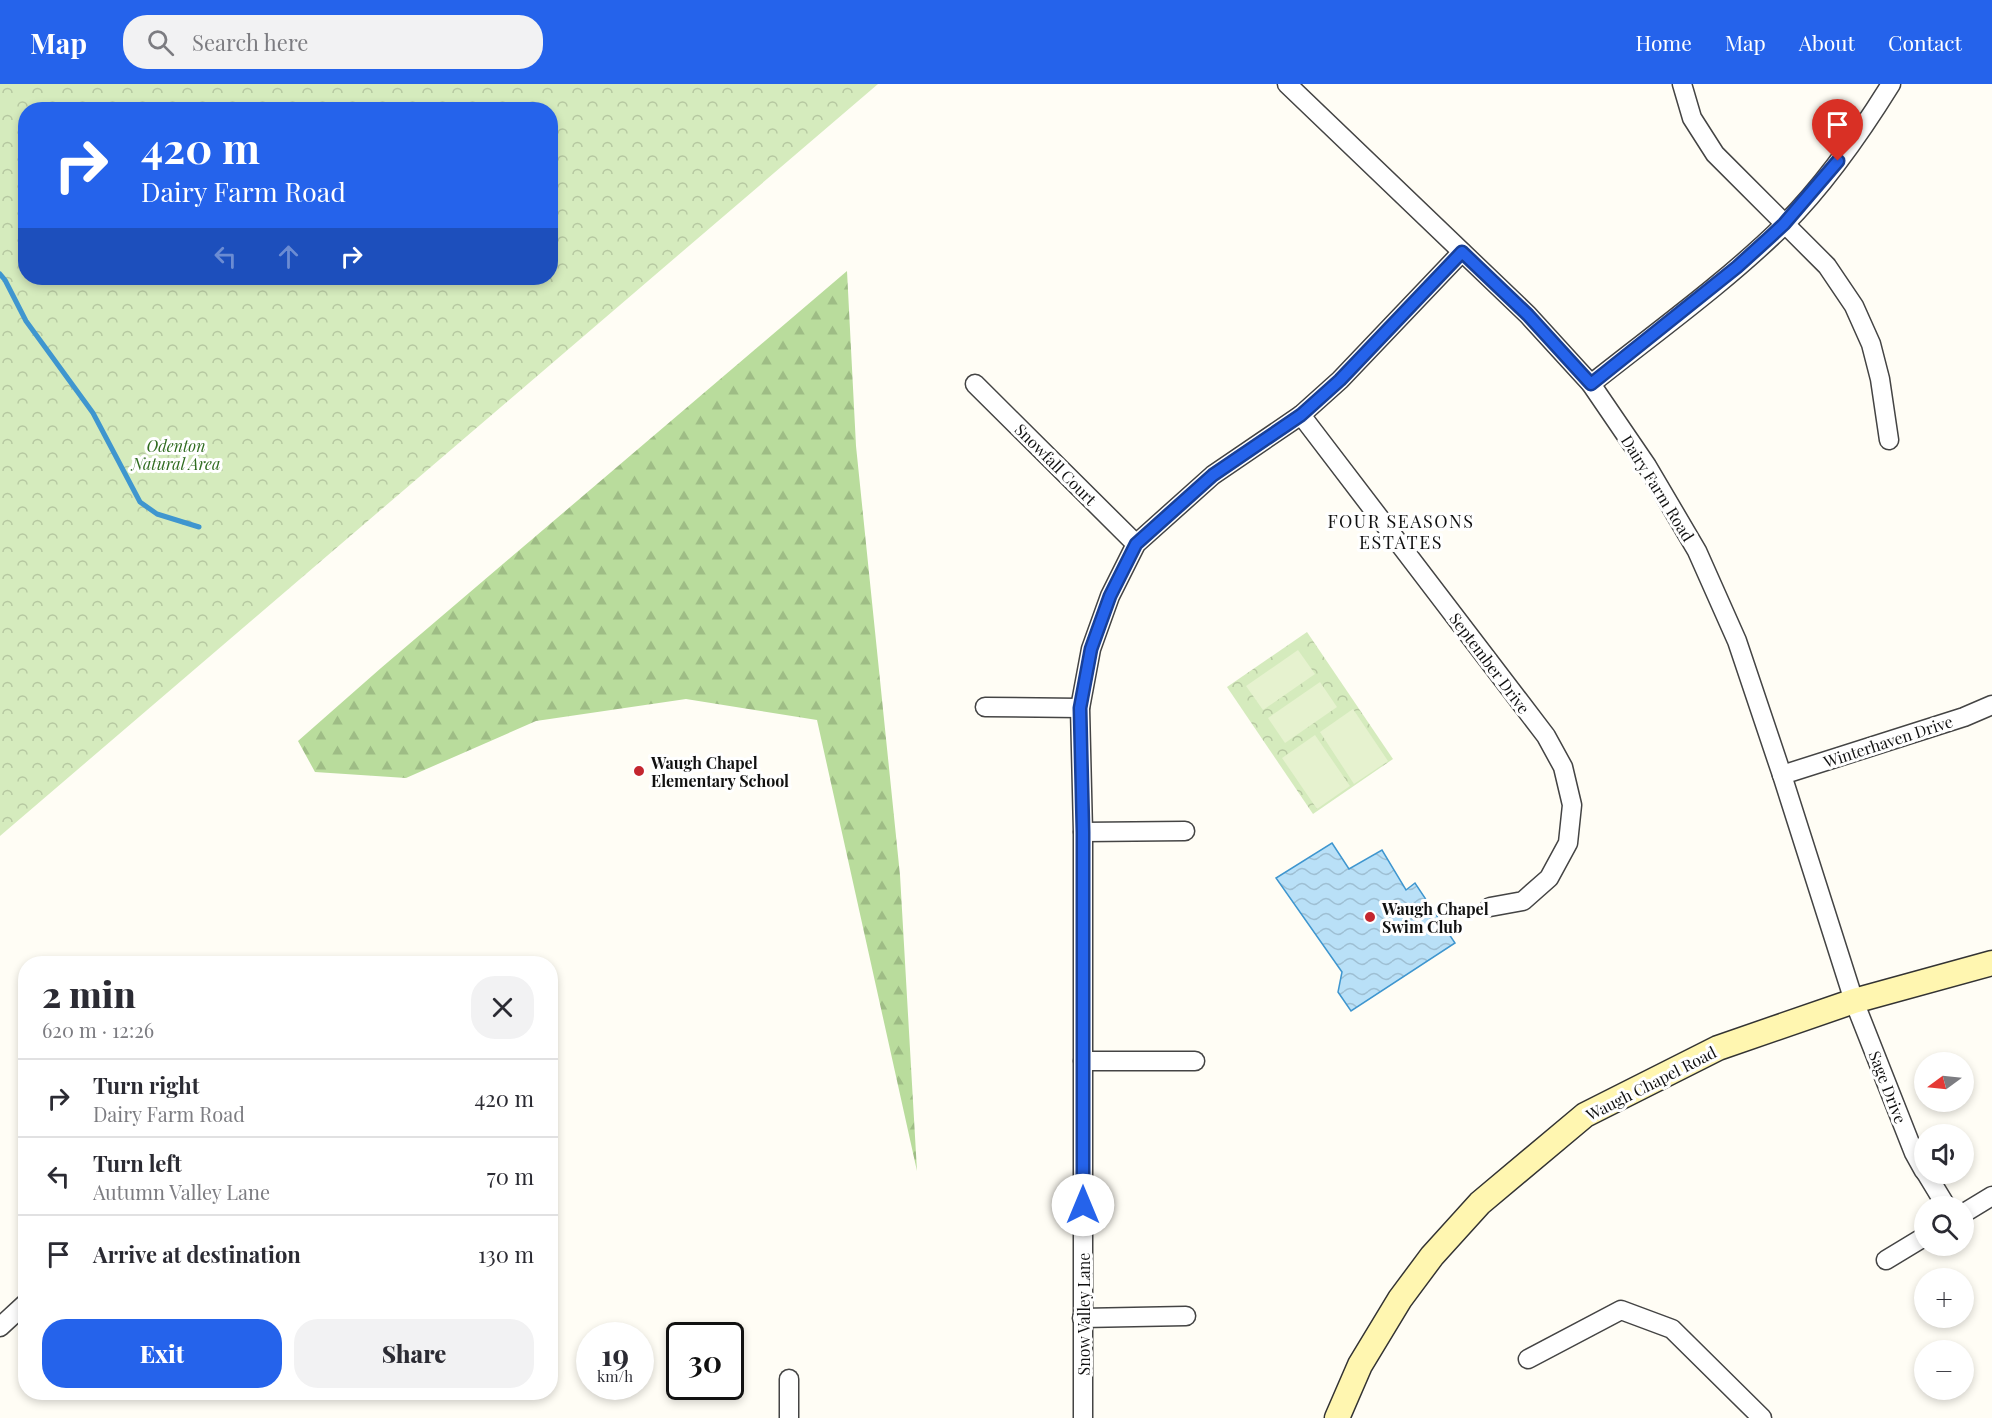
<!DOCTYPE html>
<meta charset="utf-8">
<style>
body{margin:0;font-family:"Playfair Display",serif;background:#f2f2f3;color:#2b2b33;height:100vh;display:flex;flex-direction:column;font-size:22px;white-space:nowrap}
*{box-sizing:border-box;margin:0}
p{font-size:20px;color:#7c7c81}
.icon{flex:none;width:33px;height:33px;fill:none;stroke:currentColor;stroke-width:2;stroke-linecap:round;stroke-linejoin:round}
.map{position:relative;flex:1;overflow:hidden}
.sheet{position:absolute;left:18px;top:872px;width:540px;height:444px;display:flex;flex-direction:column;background:#fff;border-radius:24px;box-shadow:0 3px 9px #0003}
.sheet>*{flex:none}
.hud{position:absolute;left:18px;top:18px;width:540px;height:183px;border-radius:24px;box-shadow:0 3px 9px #0003;background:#2563eb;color:#fff;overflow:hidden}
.needle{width:39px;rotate:255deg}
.fabs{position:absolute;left:1914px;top:968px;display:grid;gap:12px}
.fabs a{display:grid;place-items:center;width:60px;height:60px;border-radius:50%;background:#fff;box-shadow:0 3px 9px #0003;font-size:30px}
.speed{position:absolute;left:576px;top:1238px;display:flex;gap:12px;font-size:30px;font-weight:700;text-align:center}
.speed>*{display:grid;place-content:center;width:78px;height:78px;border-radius:50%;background:#fff;box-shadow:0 3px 9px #0003;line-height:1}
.speed small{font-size:15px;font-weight:400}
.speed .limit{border:3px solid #111;border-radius:9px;background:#fff;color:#111}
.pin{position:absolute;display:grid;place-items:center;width:51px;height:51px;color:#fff;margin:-62px -26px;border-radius:50% 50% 50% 0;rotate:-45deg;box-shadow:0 0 6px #0007}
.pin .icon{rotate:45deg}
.me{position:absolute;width:66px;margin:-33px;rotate:0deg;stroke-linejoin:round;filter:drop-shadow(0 0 4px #0008)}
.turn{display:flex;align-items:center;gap:21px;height:126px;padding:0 24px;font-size:27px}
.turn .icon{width:78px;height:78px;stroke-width:2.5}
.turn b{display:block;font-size:42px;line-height:51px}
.lanes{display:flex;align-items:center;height:57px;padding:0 24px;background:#0003;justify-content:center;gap:30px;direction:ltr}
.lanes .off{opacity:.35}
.round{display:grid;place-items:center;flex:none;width:63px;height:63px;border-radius:24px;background:#f2f2f3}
.headline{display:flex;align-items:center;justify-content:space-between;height:102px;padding:0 24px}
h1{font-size:36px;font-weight:800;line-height:45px}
.action{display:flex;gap:12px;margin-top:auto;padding:12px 24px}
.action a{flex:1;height:69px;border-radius:24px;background:#2563eb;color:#fff;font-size:24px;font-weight:800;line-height:69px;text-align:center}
.action a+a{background:#f2f2f3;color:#2b2b33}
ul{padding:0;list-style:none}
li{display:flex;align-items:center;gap:18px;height:78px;padding:0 24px;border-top:2px solid #e1e1e2}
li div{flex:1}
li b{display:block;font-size:22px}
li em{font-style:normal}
header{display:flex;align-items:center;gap:36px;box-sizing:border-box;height:84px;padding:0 30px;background:#2563eb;color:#fff}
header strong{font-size:28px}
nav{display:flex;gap:33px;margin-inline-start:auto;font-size:21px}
.search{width:420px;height:54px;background:#f2f2f3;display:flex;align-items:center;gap:15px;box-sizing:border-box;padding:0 21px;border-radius:24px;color:#7c7c81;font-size:22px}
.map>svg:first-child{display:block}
</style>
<header>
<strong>Map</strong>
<div class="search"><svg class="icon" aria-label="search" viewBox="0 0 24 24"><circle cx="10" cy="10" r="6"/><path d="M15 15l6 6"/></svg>Search here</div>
<nav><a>Home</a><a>Map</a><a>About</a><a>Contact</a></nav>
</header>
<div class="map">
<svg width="1992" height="1334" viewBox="0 0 1992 1334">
<defs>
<pattern id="forest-firs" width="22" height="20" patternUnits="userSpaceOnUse" patternTransform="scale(1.5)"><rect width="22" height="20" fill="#b9dc9c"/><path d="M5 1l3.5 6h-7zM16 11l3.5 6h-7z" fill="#9ebc85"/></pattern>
<pattern id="park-crowns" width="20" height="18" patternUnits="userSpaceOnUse" patternTransform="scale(1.5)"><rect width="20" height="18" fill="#d5ebbd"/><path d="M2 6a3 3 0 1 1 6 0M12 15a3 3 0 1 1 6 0" fill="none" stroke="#b6c8a1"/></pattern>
<pattern id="water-waves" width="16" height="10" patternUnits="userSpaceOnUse" patternTransform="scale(1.5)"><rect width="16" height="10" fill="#b9e0f7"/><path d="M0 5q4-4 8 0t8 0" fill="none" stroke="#9ebfd3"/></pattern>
</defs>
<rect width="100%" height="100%" fill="#fffdf5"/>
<path fill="url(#forest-firs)" d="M 847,187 L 856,362 L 900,791 L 917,1087 L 817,636 L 686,615 L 536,637 L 406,694 L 315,688 L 298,657 L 381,584 Z"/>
<g fill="url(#park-crowns)" fill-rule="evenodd">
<path d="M 0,0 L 878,0 L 0,752 ZM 26,26 L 550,26 L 550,194 L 26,194 Z"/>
<path d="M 1307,548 L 1393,675 L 1313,730 L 1227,603 Z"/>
</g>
<g fill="#e6f2cf">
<path d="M 1298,566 L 1315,590 L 1263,626 L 1246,602 Z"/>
<path d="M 1320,598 L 1337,623 L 1285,659 L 1268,634 Z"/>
<path d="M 1353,625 L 1388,677 L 1354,700 L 1320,648 Z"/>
<path d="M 1315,651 L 1350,702 L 1317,725 L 1282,674 Z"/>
</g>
<path fill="url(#water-waves)" stroke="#3f96cf" stroke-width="1.5" d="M 1332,759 L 1349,785 L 1382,766 L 1406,806 L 1415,799 L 1455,859 L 1351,927 L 1338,908 L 1342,888 L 1276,794 Z"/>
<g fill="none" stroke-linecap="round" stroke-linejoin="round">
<path stroke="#3f96cf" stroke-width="5" d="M 0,190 L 5,196 L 26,237 L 93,329 L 140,418 L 157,430 L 199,443"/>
<g stroke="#444" stroke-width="21">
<g id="street">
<path d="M 1287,0 L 1528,231 L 1591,300 L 1647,382 L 1697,467 L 1737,557 L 1782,691 L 1854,917 L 1914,1069 L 1924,1087"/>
<path d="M 1682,0 L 1692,34 L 1715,70 L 1827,182 L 1854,222 L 1871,260 L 1880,295 L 1889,356"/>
<path d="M 975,300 L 1136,460"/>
<path d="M 1591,300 C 1655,249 1725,199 1784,141 C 1826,99 1860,50 1891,0"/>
<path d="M 1301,331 L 1546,652 L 1563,683 L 1572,721 L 1568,759 L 1549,794 L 1523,817 L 1490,823"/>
<path d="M 985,623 L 1080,624"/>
<path d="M 1782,691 L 1964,633 L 1992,621"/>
<path d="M 1083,748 L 1185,747"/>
<path d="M 1083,977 L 1195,977"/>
<path d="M 1926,1089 L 1946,1122"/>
<path d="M 1964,1129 L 1992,1112"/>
<path d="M 1886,1176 L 1924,1153"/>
<path d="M 1082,1234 L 1186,1232"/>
<path d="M 0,1243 L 26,1219"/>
<path d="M 1528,1275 L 1621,1226 L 1672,1245 L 1762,1334"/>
<path d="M 789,1295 L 789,1334"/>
<path d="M 1083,1334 L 1083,748 L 1080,624 L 1091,565 L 1110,512 L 1136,460 L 1213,391 L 1301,331 L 1340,296 L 1462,168"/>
</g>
</g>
<g stroke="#333" stroke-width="27">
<path id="secondary" d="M 1337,1334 L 1360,1281 L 1400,1215 L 1432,1172 L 1480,1119 L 1585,1031 L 1718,964 L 1854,917 L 1992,879"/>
</g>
<use href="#street" stroke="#fff" stroke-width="18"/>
<use href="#secondary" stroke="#fff6b0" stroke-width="24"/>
</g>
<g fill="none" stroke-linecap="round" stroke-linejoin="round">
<g stroke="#184099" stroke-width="15">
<path id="route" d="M 1083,1121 L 1083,748 L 1080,624 L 1091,565 L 1110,512 L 1136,460 L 1213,391 L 1301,331 L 1340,296 L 1462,168 L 1528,231 L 1591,300 L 1737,183 L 1769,154 L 1784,140 L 1838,77"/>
</g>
<use href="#route" stroke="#2563eb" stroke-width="10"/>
</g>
<g fill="#c4262e" stroke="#fff" stroke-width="2">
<circle cx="639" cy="687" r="6"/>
<circle cx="1370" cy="833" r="6"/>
</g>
<g text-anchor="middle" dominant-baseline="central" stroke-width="6" stroke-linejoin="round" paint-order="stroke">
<g font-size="16" font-style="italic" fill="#2f6b1f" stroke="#fff">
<text x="176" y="361">Odenton<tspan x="176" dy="18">Natural Area</tspan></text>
</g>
<g font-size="16" fill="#111" stroke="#fff">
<text transform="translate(1056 380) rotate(45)">Snowfall Court</text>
<text transform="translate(1658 404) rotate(58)">Dairy Farm Road</text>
<text transform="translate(1490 579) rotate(53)">September Drive</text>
<text transform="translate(1888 657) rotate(-18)">Winterhaven Drive</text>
<text transform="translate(1651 999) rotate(-27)">Waugh Chapel Road</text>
<text transform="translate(1888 1003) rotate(69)">Sage Drive</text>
<text transform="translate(1083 1230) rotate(-90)">Snow Valley Lane</text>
</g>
<g font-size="16" font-weight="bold" fill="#111" stroke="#fff" text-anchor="start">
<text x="651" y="678">Waugh Chapel<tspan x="651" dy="18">Elementary School</tspan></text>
<text x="1382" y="824">Waugh Chapel<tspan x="1382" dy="18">Swim Club</tspan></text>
</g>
<g font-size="18" letter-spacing="1.5" fill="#111" stroke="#fff">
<text x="1401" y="437">FOUR SEASONS<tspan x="1401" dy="21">ESTATES</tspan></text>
</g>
</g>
</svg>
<div class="fabs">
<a><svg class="needle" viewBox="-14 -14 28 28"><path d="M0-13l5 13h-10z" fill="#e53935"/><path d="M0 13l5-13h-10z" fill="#7c7c81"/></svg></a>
<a><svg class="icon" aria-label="sound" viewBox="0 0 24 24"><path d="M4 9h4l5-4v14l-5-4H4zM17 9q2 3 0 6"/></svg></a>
<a><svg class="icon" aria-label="search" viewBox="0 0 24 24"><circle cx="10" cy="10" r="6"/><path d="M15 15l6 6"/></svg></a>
<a>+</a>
<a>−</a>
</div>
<div class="speed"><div>19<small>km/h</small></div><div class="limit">30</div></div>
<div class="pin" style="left:1838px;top:77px;background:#d93025"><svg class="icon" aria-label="arrive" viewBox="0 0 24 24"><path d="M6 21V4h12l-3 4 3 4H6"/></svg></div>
<svg class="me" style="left:1083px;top:1121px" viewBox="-20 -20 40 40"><circle r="19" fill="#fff"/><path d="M0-13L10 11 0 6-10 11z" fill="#2563eb"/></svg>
<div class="hud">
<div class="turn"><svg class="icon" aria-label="right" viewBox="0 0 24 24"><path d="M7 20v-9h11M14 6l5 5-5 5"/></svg><div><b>420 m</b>Dairy Farm Road</div></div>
<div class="lanes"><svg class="icon off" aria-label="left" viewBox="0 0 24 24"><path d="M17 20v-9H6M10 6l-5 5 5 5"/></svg><svg class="icon off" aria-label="ahead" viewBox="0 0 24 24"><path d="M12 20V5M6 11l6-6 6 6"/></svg><svg class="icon" aria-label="right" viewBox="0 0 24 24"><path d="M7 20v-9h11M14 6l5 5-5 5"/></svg></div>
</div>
<section class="sheet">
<div class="headline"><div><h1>2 min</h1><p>620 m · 12:26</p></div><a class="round"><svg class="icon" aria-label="close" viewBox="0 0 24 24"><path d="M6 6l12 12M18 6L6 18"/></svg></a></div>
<ul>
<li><svg class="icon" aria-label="right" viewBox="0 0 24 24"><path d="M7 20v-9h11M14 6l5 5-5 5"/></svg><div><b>Turn right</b><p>Dairy Farm Road</p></div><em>420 m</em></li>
<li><svg class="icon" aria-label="left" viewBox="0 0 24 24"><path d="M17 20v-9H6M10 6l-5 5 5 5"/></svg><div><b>Turn left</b><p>Autumn Valley Lane</p></div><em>70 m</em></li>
<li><svg class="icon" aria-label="arrive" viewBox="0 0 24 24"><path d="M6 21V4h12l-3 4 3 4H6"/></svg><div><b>Arrive at destination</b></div><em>130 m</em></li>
</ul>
<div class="action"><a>Exit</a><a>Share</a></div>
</section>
</div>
